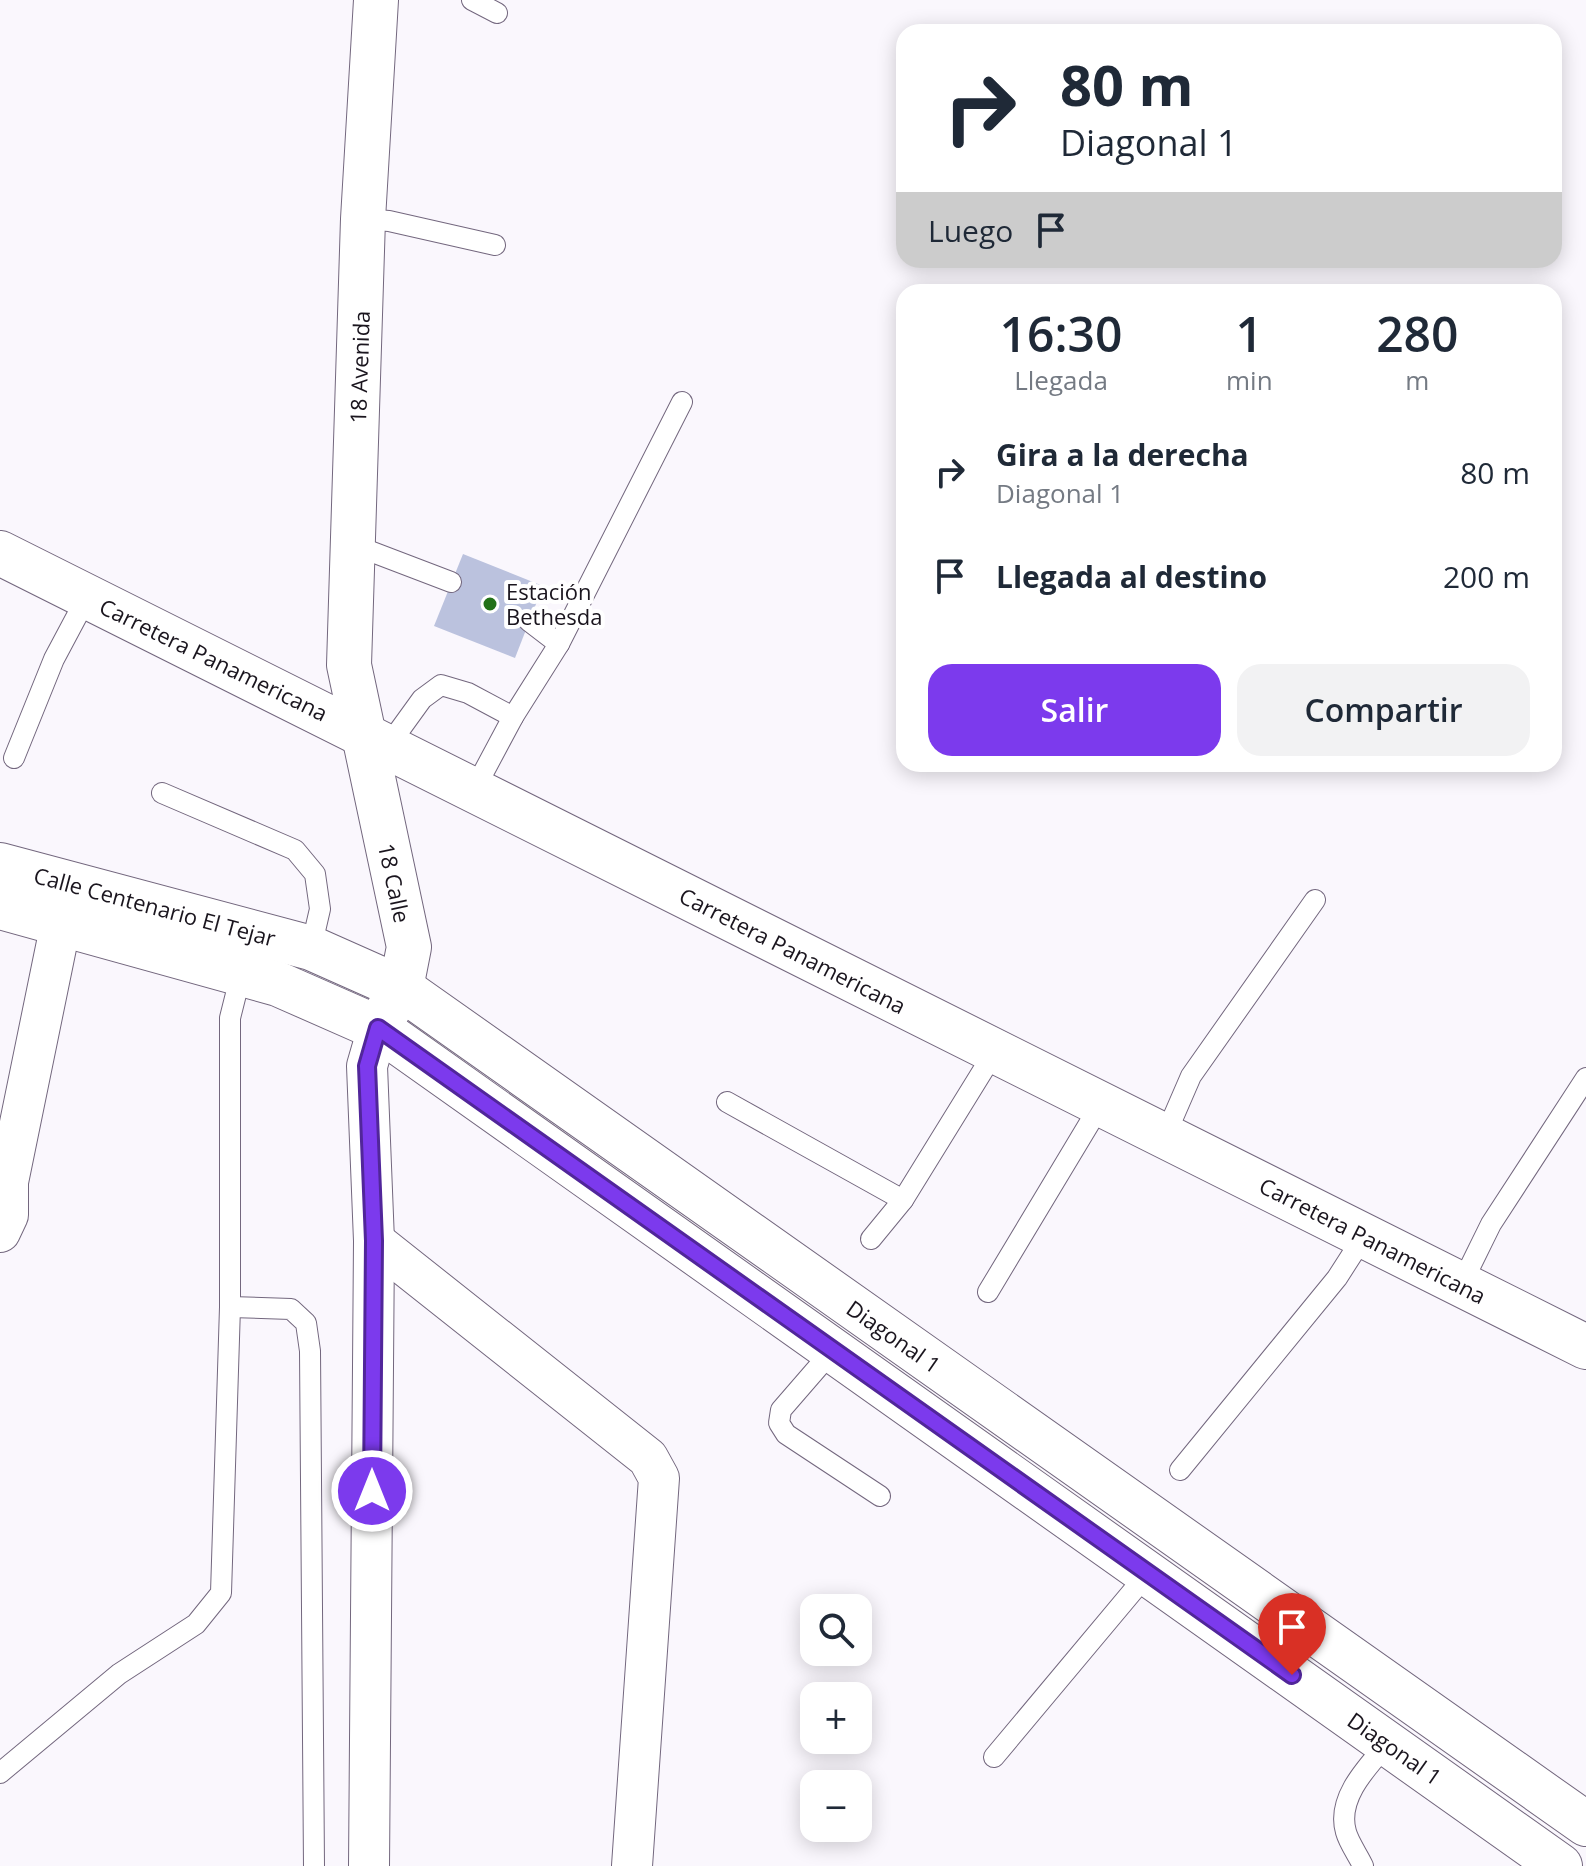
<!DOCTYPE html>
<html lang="es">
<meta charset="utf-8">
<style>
body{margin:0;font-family:"Open Sans",sans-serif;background:#f2f2f3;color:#1f2937;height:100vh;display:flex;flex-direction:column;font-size:30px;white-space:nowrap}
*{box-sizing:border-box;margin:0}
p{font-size:26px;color:#747a83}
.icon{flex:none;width:44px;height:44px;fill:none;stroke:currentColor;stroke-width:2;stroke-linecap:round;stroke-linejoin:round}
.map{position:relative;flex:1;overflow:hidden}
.details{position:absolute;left:896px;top:284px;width:666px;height:488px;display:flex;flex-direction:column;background:#fff;border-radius:24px;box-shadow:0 4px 20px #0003}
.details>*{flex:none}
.top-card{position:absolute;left:896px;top:24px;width:666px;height:244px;border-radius:24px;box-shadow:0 4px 20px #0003;background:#fff;color:#1f2937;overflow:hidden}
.buttons{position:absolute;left:800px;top:1594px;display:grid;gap:16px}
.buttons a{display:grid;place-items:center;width:72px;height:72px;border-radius:16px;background:#fff;box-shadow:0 4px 20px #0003;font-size:40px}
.pin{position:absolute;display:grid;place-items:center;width:68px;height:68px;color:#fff;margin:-82px -34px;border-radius:50% 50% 50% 0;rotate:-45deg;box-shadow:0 0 8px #0007}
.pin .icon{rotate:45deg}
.me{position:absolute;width:88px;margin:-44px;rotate:0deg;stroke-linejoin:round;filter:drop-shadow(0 0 6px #0008)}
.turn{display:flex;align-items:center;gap:28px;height:168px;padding:0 32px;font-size:36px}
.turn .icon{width:104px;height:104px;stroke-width:2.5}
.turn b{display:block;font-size:56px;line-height:68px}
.then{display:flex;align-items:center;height:76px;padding:0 32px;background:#0003;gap:16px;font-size:30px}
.eta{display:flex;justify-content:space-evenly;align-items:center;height:136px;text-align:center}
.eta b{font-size:48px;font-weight:600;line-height:56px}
.primary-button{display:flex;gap:16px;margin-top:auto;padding:16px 32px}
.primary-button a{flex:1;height:92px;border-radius:24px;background:#7c3aed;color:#fff;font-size:32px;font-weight:600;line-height:92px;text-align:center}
.primary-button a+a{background:#f2f2f3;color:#1f2937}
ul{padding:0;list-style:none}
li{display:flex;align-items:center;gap:24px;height:104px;padding:0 32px}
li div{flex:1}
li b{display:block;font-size:30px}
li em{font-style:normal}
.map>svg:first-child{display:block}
</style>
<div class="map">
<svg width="1586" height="1866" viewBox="0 0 1586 1866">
<rect width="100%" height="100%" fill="#faf7fd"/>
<path fill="#bbc2de" d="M 463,554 L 543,586 L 515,658 L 434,626 Z"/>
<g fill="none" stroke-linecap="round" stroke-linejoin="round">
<g stroke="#73677e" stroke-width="22">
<g id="lane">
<path d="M 472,0 L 497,13"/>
<path d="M 363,219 L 389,221 L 495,245"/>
<path d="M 354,545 L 451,582"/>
<path d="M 529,621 L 559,644"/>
<path d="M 388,746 L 422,699 L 441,685 L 468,693 L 513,717"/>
<path d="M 14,758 L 54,659 L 87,597"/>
<path d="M 474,790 L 513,717 L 559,644 L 682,402"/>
<path d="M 162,793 L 295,850 L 315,874 L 320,909 L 311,948"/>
<path d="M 727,1102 L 903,1200"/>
<path d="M 1165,1136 L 1191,1076 L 1315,900"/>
<path d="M 871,1239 L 903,1200 L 995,1051"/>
<path d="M 1461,1285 L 1491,1224 L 1586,1078"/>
<path d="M 988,1292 L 1101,1104"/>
<path d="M 230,1307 L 291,1309 L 306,1323 L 310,1351 L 314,1866"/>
<path d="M 833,1350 L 781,1410 L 779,1423 L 786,1434 L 880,1496"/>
<path d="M 1180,1470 L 1337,1278 L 1364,1236"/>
<path d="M 994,1757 L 1148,1573"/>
<path d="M 0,1773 L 119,1674 L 196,1624 L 221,1593 L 230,1307 L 230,1018 L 241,974"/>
<path d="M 1363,1866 C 1358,1855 1349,1843 1346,1832 C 1336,1798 1368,1766 1388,1743"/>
</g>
</g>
<g stroke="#73677e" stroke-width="42">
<g id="street">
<path d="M 0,1232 L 8,1215 L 8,1182 L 61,923"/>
<path d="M 374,1241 L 648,1458 L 659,1478 L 632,1866"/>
<path d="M 369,1866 L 374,1241 L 367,1066 L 378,1028"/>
</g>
</g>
<g stroke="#73677e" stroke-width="46">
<g id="secondary">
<path d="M 376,0 L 363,219 L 349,665 L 409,947 L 401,988 L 387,1012"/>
<path d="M 0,865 L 311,948 L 401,988 L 1586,1824"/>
<path d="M 0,907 L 278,984 L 378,1028 L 1560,1866"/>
</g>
</g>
<g stroke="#73677e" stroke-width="46">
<path id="primary" d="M 0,553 L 1586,1347"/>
</g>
<use href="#lane" stroke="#fff" stroke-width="20"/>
<use href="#street" stroke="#fff" stroke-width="40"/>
<use href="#secondary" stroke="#fff" stroke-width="44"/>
<use href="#primary" stroke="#fff" stroke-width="44"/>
</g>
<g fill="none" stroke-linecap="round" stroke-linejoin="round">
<g stroke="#51269a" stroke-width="20">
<path id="route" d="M 372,1491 L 374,1241 L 367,1066 L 378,1028 L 1292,1675"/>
</g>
<use href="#route" stroke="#7c3aed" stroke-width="14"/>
</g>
<circle fill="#227118" stroke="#fff" stroke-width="3" cx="490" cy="604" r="8"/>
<g text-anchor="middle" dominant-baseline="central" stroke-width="8" stroke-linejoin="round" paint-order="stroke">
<g font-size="22" fill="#1a151e" stroke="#fff">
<text transform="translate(359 367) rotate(-88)">18 Avenida</text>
<text transform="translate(214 659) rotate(26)">Carretera Panamericana</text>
<text transform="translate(395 883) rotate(78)">18 Calle</text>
<text transform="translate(155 906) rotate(15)">Calle Centenario El Tejar</text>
<text transform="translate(793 950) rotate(27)">Carretera Panamericana</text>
<text transform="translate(1373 1240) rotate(27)">Carretera Panamericana</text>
<text transform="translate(894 1336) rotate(35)">Diagonal 1</text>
<text transform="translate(1395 1748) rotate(35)">Diagonal 1</text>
</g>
<g font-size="22" fill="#1a151e" stroke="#fff" text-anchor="start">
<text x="506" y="591">Estación<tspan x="506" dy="25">Bethesda</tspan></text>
</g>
</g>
</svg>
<div class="buttons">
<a><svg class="icon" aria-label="search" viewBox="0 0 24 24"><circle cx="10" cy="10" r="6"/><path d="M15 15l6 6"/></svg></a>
<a>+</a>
<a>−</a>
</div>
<div class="pin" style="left:1292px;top:1675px;background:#d93025"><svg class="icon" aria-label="arrive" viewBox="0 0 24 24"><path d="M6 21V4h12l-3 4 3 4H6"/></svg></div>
<svg class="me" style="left:372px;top:1491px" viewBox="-20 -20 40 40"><circle r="17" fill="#7c3aed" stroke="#fff" stroke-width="3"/><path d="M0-11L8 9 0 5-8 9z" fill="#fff"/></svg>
<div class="top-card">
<div class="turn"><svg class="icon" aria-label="right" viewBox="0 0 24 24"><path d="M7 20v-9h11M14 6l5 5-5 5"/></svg><div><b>80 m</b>Diagonal 1</div></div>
<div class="then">Luego<svg class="icon" aria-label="arrive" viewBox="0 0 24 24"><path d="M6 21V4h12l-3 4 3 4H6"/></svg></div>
</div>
<section class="details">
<div class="eta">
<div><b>16:30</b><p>Llegada</p></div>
<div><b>1</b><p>min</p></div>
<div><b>280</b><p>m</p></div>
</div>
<ul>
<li><svg class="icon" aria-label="right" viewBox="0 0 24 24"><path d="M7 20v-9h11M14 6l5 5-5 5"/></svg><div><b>Gira a la derecha</b><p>Diagonal 1</p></div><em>80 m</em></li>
<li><svg class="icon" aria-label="arrive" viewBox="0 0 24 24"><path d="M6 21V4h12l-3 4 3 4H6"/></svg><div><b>Llegada al destino</b></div><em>200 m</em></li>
</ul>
<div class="primary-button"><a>Salir</a><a>Compartir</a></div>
</section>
</div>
